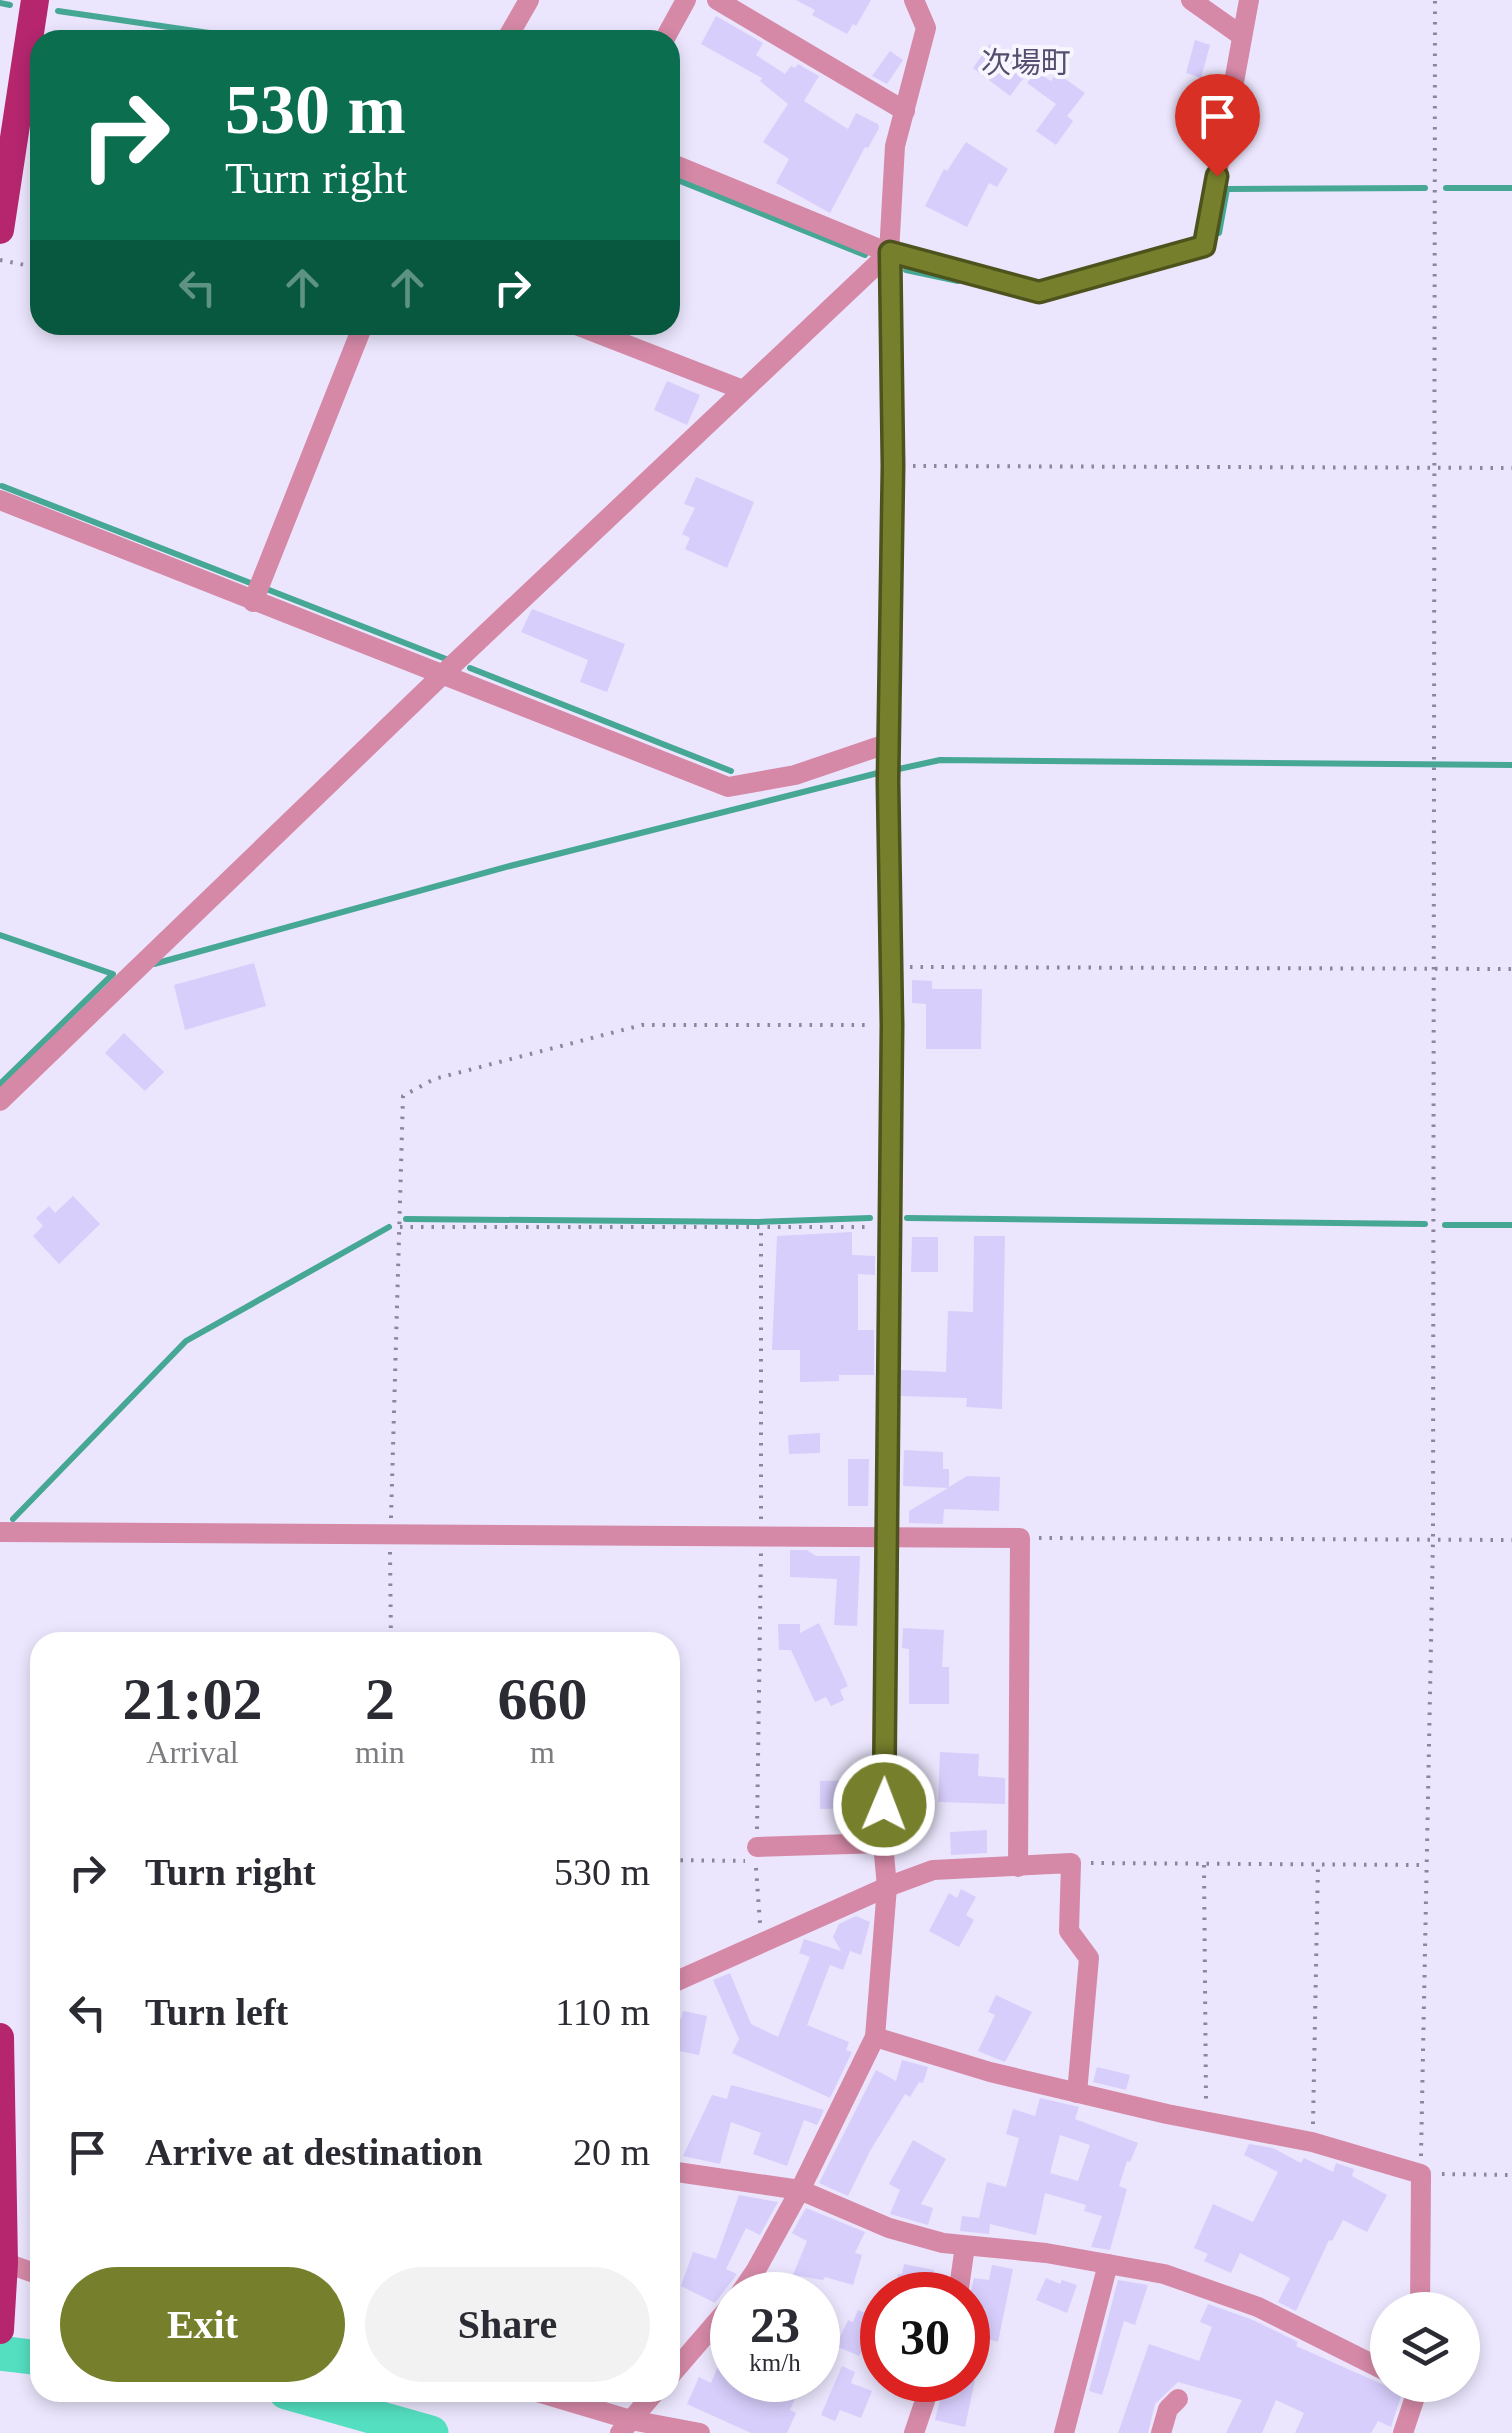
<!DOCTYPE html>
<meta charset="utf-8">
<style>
body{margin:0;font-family:"Times New Roman","Noto Sans JP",serif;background:#f2f2f3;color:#2b2b33;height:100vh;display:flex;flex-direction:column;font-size:38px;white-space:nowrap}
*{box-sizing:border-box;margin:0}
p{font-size:32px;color:#7c7c81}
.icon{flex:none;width:55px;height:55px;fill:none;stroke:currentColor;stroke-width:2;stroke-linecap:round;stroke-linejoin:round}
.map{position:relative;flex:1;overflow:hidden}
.sheet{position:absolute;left:30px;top:1632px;width:650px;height:770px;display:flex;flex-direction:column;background:#fff;border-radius:30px;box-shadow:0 5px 15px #0003}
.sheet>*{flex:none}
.guide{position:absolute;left:30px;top:30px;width:650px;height:305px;border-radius:30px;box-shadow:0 5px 15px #0003;background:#0b6e4f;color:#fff;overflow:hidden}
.buttons{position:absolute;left:1370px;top:2292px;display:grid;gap:20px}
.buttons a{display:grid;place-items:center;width:110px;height:110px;border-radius:50%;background:#fff;box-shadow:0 5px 15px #0003;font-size:50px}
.speed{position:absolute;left:710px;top:2272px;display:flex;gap:20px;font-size:50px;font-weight:700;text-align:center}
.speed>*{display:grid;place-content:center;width:130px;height:130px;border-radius:50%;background:#fff;box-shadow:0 5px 15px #0003;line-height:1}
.speed small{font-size:25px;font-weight:400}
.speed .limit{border:15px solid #d22;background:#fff;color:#111}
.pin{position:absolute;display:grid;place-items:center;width:85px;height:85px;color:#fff;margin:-102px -42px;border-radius:50% 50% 50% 0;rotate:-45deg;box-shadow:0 0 10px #0007}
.pin .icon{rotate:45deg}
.me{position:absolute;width:110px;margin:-55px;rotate:1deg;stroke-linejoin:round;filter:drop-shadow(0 0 8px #0008)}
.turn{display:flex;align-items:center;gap:35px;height:210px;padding:0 30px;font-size:45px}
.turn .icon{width:130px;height:130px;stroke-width:2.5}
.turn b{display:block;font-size:70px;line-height:85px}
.lanes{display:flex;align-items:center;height:95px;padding:0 30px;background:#0003;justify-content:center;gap:50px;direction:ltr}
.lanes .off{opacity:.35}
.eta{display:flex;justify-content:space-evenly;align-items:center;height:170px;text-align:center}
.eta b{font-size:60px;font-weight:600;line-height:70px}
.button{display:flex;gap:20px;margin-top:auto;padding:20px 30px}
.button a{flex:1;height:115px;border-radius:60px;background:#767f2b;color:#fff;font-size:40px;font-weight:600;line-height:115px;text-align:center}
.button a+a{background:#f2f2f3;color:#2b2b33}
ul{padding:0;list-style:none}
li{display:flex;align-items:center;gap:30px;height:140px;padding:0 30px}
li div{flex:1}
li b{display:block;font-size:38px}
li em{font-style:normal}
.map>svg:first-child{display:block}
</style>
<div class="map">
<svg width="1512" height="2433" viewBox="0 0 1512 2433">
<rect width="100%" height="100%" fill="#ebe6fd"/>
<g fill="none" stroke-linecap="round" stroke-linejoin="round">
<g stroke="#46a795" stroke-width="6">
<path d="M 0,3 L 10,5"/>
<path d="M 58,11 L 258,40"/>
<path d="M 670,177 L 865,255"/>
<path d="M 1446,188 L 1512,188"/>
<path d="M 1219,233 L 1227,189 L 1425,188"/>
<path d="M 906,270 L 958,281"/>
<path d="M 2,486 L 253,584"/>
<path d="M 269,590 L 446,659"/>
<path d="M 470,668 L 731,771"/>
<path d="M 894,770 L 940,760 L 1512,765"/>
<path d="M 0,935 L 113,974 L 0,1084"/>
<path d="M 154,964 L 510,866 L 882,772"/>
<path d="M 907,1218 L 1425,1224"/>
<path d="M 406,1219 L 758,1222 L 870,1218"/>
<path d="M 1445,1225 L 1512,1225"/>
<path d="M 13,1519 L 186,1341 L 389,1227"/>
</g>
<g stroke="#54dfc0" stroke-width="35">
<path d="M 0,2353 L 40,2358"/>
<path d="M 286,2392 L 431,2433"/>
</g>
</g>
<g fill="#d8cefc" fill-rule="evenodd">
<path d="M 796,0 L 871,0 L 856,26 L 853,24 L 847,34 L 812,15 L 815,10 Z"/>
<path d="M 716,16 L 763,43 L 756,55 L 785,74 L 791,66 L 795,68 L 798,64 L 819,76 L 804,101 L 848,129 L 856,113 L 878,124 L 879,128 L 868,148 L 865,147 L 830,213 L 776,183 L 789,159 L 763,142 L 788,104 L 760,81 L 762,78 L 701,44 Z"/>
<path d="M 1195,40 L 1210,45 L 1201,78 L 1186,73 Z"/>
<path d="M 990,44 L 1028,72 L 1010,96 L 973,68 Z"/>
<path d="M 890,51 L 903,60 L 887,84 L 872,76 Z"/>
<path d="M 1036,71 L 1051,81 L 1057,73 L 1085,93 L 1067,116 L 1073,121 L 1056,145 L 1036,131 L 1056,104 L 1027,83 Z"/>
<path d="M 966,142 L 1008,169 L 997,187 L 989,183 L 967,227 L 925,206 L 944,169 L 947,171 Z"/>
<path d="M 667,381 L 700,395 L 687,425 L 654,410 Z"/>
<path d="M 696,477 L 754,502 L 727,568 L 685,549 L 690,538 L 682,534 L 695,508 L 684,504 Z"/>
<path d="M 532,609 L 625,644 L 607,692 L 580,682 L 588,660 L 521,632 Z"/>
<path d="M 254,963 L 266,1006 L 185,1030 L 174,985 Z"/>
<path d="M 912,980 L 932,981 L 932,989 L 982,989 L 981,1049 L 926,1049 L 926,1004 L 912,1003 Z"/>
<path d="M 124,1033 L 164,1072 L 145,1091 L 105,1053 Z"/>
<path d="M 73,1196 L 100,1224 L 59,1264 L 33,1236 L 43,1226 L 36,1218 L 49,1206 L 55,1213 Z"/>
<path d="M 852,1232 L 852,1255 L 875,1256 L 875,1275 L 858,1274 L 858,1330 L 874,1330 L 874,1375 L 839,1375 L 839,1381 L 800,1382 L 800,1350 L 772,1350 L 777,1236 Z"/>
<path d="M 974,1236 L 1005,1236 L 1002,1409 L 966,1407 L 967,1398 L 901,1396 L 901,1370 L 946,1372 L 948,1311 L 973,1312 Z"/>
<path d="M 912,1237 L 938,1237 L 938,1272 L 911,1272 Z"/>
<path d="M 820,1433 L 820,1453 L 789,1454 L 788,1435 Z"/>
<path d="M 904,1450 L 943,1452 L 943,1469 L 949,1469 L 949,1487 L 967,1476 L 1000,1477 L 999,1511 L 944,1509 L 943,1524 L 909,1523 L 909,1511 L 948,1488 L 903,1486 Z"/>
<path d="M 848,1459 L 869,1459 L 868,1506 L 848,1506 Z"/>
<path d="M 790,1550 L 807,1550 L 816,1556 L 860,1556 L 857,1626 L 834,1625 L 837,1579 L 790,1577 Z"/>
<path d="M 819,1623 L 848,1686 L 840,1690 L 844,1700 L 831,1706 L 826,1697 L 815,1702 L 791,1650 L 779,1650 L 778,1624 L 800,1624 L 800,1633 Z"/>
<path d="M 903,1628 L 944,1630 L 942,1667 L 949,1667 L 949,1704 L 909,1704 L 909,1649 L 902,1648 Z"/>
<path d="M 940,1752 L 979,1754 L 978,1776 L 1005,1778 L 1005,1804 L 938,1802 Z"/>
<path d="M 870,1780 L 870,1816 L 853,1815 L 854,1808 L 820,1809 L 820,1781 Z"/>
<path d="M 987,1830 L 987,1853 L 951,1855 L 950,1832 Z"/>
<path d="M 961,1889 L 976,1897 L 966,1915 L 974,1920 L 959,1947 L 929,1931 L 949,1893 L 957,1898 Z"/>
<path d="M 856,1916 L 870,1922 L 861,1955 L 850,1951 L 843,1970 L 830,1965 L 807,2025 L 849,2042 L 846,2050 L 852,2052 L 830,2098 L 732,2053 L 739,2039 L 713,1980 L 730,1973 L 751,2024 L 778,2037 L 810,1957 L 799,1953 L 804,1939 L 841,1951 L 833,1937 L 839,1924 Z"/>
<path d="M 996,1995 L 1032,2012 L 1005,2062 L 978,2051 L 995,2015 L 988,2012 Z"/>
<path d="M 683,2011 L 707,2016 L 699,2055 L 670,2049 L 670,2017 L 681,2019 Z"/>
<path d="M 902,2060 L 928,2067 L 923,2083 L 919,2082 L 910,2097 L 905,2094 L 870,2151 L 848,2196 L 819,2183 L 876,2070 L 896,2081 Z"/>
<path d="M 1097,2067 L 1130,2075 L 1126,2090 L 1093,2082 Z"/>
<path d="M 731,2085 L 824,2110 L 817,2125 L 804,2120 L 787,2166 L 753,2154 L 761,2133 L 731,2122 L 720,2164 L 683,2156 L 712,2095 L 727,2099 Z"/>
<path d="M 1040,2098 L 1079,2107 L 1075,2119 L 1138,2143 L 1130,2162 L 1127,2161 L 1119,2186 L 1127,2189 L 1110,2250 L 1091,2247 L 1102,2216 L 1084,2211 L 1086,2205 L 1045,2193 L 1036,2235 L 990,2224 L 989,2234 L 960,2231 L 962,2216 L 979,2218 L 987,2182 L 1006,2187 L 1019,2138 L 1006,2134 L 1013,2109 L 1035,2116 ZM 1060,2135 L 1090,2145 L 1078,2181 L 1050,2173 Z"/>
<path d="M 913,2140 L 946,2159 L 921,2204 L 933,2208 L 928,2225 L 890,2214 L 900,2190 L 889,2184 Z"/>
<path d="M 1249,2144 L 1273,2148 L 1301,2163 L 1304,2158 L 1333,2172 L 1336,2163 L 1354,2169 L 1352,2176 L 1387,2195 L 1367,2232 L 1343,2220 L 1332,2241 L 1329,2240 L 1296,2311 L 1278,2302 L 1290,2278 L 1240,2253 L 1231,2273 L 1204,2261 L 1208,2254 L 1194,2248 L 1213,2204 L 1253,2222 L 1278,2172 L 1244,2155 Z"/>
<path d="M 739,2195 L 778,2202 L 760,2235 L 746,2228 L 726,2269 L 737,2274 L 715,2303 L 681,2286 L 693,2252 L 716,2259 Z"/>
<path d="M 806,2208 L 865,2232 L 855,2253 L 862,2255 L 853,2285 L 825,2277 L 823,2280 L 793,2275 L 807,2241 L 792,2233 Z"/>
<path d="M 904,2264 L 934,2270 L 930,2295 L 894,2292 L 898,2274 L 902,2274 Z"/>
<path d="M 992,2265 L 1013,2269 L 998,2342 L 968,2333 L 968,2305 L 974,2278 L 989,2280 Z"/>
<path d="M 1046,2278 L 1060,2284 L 1062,2280 L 1077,2285 L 1067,2313 L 1036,2300 Z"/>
<path d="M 1118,2280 L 1148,2285 L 1135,2325 L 1124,2321 L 1102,2395 L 1089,2391 Z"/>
<path d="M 1208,2304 L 1253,2320 L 1298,2342 L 1296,2346 L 1402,2393 L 1391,2427 L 1378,2421 L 1371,2433 L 1295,2433 L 1304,2413 L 1276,2400 L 1262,2433 L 1226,2433 L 1242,2400 L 1178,2382 L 1155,2404 L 1148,2433 L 1118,2433 L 1149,2344 L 1199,2361 L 1212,2327 L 1200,2322 Z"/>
<path d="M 858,2310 L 880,2319 L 873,2355 L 863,2350 L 859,2356 L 836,2346 L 848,2320 L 853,2322 Z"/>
<path d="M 718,2366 L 732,2373 L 732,2380 L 803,2380 L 790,2410 L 796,2413 L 787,2433 L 751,2433 L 687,2404 L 699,2377 L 711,2383 Z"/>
<path d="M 842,2366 L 855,2372 L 851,2383 L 872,2391 L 861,2418 L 840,2410 L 835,2421 L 821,2415 Z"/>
<path d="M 945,2380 L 975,2380 L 965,2427 L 935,2420 Z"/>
</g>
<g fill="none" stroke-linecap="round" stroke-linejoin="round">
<g stroke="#8b879a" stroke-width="4" stroke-dasharray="2.5 8" stroke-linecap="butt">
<path d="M 0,260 L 40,268"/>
<path d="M 913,466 L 1512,468"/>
<path d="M 910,967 L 1512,969"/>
<path d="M 400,1227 L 869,1227"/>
<path d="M 391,1518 L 403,1096 L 434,1079 L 642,1025 L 871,1025"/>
<path d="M 761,1519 L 761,1228"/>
<path d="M 1039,1538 L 1512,1540"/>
<path d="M 390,1552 L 391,1642"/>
<path d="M 757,1829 L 761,1553"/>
<path d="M 670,1860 L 745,1861"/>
<path d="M 1091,1863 L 1427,1865"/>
<path d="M 1204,1865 L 1206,2100"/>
<path d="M 756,1868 L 760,1923"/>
<path d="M 1313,2124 L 1318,1864"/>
<path d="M 1421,2156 L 1433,1540 L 1435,0"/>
<path d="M 1442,2174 L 1512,2175"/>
</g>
<g stroke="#d589a7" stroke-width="20">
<path d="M 717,0 L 905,111"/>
<path d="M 1191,0 L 1242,36"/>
<path d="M 506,40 L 529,0"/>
<path d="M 664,40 L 686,0"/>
<path d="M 670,163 L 889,253 L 1039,292 L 1204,246 L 1249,0"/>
<path d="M 576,325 L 743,390"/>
<path d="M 0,500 L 728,787 L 795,775 L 889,743"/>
<path d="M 253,602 L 363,325"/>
<path d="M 0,1101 L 442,675 L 889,253"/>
<path d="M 0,1532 L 1020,1538 L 1018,1867"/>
<path d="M 757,1847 L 883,1843"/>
<path d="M 670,1984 L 887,1887 L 933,1870 L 1071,1863 L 1069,1931 L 1089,1958 L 1077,2093"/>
<path d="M 875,2037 L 990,2072 L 1167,2114 L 1312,2142 L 1421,2174 L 1420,2310"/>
<path d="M 670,2171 L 800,2190 L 889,2228 L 943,2243 L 1046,2253 L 1164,2274 L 1258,2307 L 1388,2372"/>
<path d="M 0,2261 L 40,2275"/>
<path d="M 739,2295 L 756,2270 L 800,2190 L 875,2037 L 887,1887 L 883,1843 L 891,1025 L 888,782 L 893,466 L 889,253 L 895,146 L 926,28 L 914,0"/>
<path d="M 958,2295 L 965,2246"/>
<path d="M 670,2376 L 732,2304"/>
<path d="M 537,2392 L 631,2420 L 700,2433"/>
<path d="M 620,2433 L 655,2392"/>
<path d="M 914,2433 L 932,2380"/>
<path d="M 1064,2433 L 1108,2264"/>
<path d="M 1161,2433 L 1168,2409 L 1178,2399"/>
<path d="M 1403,2433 L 1419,2385"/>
</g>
<g stroke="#b5266f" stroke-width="28">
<path d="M 0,230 L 35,0"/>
<path d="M 0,2037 L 4,2263 L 0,2330"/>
</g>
</g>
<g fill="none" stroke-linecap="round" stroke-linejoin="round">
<g stroke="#4d531c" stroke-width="25">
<path id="route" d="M 884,1805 L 892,1025 L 888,782 L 893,466 L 890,252 L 1039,292 L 1204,246 L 1217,176"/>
</g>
<use href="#route" stroke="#767f2b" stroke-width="18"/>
</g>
<g text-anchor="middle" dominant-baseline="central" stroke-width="8" stroke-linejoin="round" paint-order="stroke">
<g font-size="30" fill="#564e6e" stroke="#f7f6fe">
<text x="1026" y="62">次場町</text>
</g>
</g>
</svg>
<div class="buttons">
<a><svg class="icon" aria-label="layers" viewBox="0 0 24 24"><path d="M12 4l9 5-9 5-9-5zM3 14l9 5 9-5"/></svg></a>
</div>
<div class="speed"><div>23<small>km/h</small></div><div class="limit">30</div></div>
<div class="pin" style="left:1217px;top:176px;background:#d93025"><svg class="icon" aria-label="arrive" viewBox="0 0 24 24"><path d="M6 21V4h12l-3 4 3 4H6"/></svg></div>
<svg class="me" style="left:884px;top:1805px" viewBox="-20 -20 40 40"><circle r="17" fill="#767f2b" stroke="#fff" stroke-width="3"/><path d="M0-11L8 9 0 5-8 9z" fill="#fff"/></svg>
<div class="guide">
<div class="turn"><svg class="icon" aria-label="right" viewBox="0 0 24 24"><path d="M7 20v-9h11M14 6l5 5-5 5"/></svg><div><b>530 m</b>Turn right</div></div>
<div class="lanes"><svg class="icon off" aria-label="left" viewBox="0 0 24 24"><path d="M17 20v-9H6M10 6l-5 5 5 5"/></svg><svg class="icon off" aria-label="ahead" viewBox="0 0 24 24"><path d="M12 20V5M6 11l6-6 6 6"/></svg><svg class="icon off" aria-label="ahead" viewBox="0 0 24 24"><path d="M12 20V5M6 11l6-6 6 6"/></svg><svg class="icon" aria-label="right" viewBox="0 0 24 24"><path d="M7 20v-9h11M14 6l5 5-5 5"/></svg></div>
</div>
<section class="sheet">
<div class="eta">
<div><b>21:02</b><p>Arrival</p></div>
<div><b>2</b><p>min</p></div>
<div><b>660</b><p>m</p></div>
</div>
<ul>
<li><svg class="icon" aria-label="right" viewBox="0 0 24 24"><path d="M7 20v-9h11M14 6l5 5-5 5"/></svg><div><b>Turn right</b></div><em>530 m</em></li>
<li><svg class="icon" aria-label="left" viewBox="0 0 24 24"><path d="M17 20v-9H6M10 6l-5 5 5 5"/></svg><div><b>Turn left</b></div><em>110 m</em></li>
<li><svg class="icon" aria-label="arrive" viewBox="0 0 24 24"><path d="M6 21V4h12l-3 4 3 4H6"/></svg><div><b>Arrive at destination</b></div><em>20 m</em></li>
</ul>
<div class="button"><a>Exit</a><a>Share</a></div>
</section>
</div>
